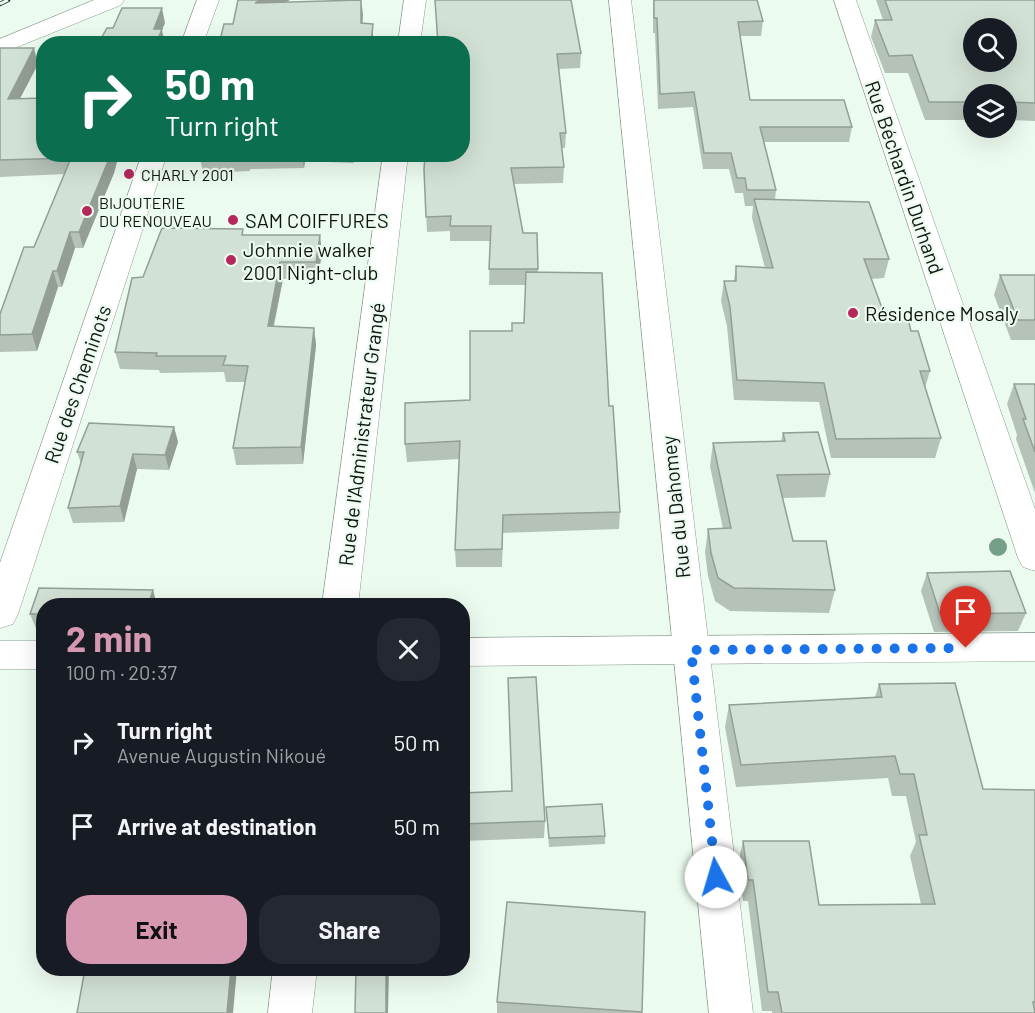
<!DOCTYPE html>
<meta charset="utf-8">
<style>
body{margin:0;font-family:Barlow,sans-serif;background:#242831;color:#f1f3f6;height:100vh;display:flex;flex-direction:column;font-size:22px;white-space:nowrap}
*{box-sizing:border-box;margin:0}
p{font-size:20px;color:#9ea1a6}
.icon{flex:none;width:33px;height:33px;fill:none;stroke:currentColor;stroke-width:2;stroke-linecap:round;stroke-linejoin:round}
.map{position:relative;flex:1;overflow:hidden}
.details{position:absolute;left:36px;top:598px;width:434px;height:378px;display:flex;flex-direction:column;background:#171b24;border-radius:24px;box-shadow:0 6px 24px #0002}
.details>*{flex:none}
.hud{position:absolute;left:36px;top:36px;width:434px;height:126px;border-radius:24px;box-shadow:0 6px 24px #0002;background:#0b6e4f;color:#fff;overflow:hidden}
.fabs{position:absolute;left:963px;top:18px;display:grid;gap:12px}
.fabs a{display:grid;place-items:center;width:54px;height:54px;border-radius:50%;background:#171b24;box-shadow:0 6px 24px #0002;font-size:30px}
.pin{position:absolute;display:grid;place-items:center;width:51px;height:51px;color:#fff;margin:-62px -26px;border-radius:50% 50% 50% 0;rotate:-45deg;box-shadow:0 0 6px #0007}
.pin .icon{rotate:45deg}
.me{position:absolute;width:66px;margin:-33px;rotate:354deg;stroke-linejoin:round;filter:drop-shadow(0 0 4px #0008)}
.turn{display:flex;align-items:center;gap:21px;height:126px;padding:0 30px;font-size:27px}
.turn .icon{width:78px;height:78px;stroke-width:2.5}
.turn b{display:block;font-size:42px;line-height:51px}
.round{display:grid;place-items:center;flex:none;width:63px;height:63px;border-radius:24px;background:#242831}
.summary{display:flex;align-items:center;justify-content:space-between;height:102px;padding:0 30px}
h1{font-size:36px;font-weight:700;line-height:45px;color:#d698b1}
.button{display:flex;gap:12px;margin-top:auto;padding:12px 30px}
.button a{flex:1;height:69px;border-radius:24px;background:#d698b1;color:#111;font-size:24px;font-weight:700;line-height:69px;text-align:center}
.button a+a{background:#242831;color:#f1f3f6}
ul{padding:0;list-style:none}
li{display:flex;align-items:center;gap:18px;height:84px;padding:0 30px}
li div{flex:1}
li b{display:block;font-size:22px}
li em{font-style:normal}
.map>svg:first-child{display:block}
</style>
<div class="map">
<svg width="1035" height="1013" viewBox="0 0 1035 1013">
<rect width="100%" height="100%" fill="#ecfbf0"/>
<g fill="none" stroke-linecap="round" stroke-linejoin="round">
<g stroke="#8d9b91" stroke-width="1">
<g id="street">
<path d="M 404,0 L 426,0 L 420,44 L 398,44 Z"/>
<path d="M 609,0 L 631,0 L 753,1013 L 709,1013 Z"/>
<path d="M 834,0 L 856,0 L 1035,509 L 1035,571 L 1023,567 L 1018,558 Z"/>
<path d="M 383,154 L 408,154 L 358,606 L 322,606 Z"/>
<path d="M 273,969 L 317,969 L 312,1013 L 268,1013 Z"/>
</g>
</g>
<g stroke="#8d9b91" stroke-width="1">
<g id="secondary">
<path d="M 197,0 L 219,0 L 203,44 L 181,44 Z"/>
<path d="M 142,154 L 167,154 L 18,614 L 13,624 L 0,628 L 0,563 Z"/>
<path d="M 1035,633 L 1035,661 L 462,666 L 462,638 Z"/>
<rect x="0" y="641" width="44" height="28"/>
</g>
</g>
<g stroke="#8d9b91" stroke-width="1">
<path id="highway" d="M 94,0 L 124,0 L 121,5 L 0,54 L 0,39 Z"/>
</g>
<use href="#street" fill="#fff" fill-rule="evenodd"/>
<use href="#secondary" fill="#fff" fill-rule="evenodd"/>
<use href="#highway" fill="#fff" fill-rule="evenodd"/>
<g stroke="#262d28" stroke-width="4.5">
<path id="rail" d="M 0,4 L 8,0"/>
</g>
<use href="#rail" stroke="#ecfbf0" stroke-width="3" stroke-dasharray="10" stroke-linecap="butt"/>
</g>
<circle fill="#769f87" cx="998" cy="547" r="9"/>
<g fill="#b5c2b8">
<path d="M 435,0 L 581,53 L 580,68 L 558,69 L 566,133 L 565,148 L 562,148 L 564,167 L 563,183 L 514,184 L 523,233 L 537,233 L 538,272 L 609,406 L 620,512 L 619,529 L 503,533 L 502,567 L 456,567 L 455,550 L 459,459 L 407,462 L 405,444 L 470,400 L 512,331 L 524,323 L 526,285 L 489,285 L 490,241 L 450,241 L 450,231 L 427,232 L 424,170 L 462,154 Z"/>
<path d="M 653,0 L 757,0 L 763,21 L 761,36 L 740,36 L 750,100 L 852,127 L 849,142 L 764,142 L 776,190 L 775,199 L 889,259 L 884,278 L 871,279 L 886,319 L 911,331 L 930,371 L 925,388 L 941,438 L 935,458 L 831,458 L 819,402 L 734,400 L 727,326 L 721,301 L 724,281 L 734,281 L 736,266 L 765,268 L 752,218 L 753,206 L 745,206 L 743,193 L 735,193 L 729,169 L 703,169 L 693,107 L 658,109 L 655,33 L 653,33 Z"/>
<path d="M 876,0 L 1035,0 L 1035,121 L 1006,120 L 1006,94 L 974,94 L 974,120 L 925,120 L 908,73 L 885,73 L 871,37 L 875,20 L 883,20 Z"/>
<path d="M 0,48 L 38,64 L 20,98 L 44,154 L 119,154 L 114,173 L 83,248 L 75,248 L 62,287 L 58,287 L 37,351 L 0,352 L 0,335 L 34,247 L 65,174 L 0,177 Z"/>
<path d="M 201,154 L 356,154 L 353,163 L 305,161 L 304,168 L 250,169 L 250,171 L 203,173 L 200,158 Z"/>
<path d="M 244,235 L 322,252 L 318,278 L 283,279 L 274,326 L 314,328 L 316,345 L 303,464 L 236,465 L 233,448 L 245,382 L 226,382 L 224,372 L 160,373 L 159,370 L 120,369 L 115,352 L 143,277 Z"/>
<path d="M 1000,275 L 1035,275 L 1035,340 L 1011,340 L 994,295 Z"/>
<path d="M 1014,384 L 1035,384 L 1035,493 L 1016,439 L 1017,435 L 1007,404 Z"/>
<path d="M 174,427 L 178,442 L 169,470 L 137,469 L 124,522 L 73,523 L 68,508 L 81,463 L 77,452 Z"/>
<path d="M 783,433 L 830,474 L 825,497 L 783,498 L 793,541 L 835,590 L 829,613 L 730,611 L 715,601 L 708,576 L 705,552 L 708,529 L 723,529 L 710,466 L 713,443 L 781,441 Z"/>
<path d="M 927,573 L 1026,613 L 1018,631 L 934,632 L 921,591 Z"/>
<path d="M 39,588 L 153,590 L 157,606 L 44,606 L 44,632 L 37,631 L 30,614 Z"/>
<path d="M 508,678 L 545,821 L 544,838 L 462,841 L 462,793 L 512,791 Z"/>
<path d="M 879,684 L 983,789 L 1035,790 L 1035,1013 L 772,1013 L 772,1011 L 762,1011 L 748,901 L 743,901 L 738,863 L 743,841 L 819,905 L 921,904 L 910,856 L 916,842 L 906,796 L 892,796 L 888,778 L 736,787 L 725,727 L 729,705 L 875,697 Z"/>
<path d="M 546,807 L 605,836 L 605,844 L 549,847 Z"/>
<path d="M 645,912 L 642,1013 L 497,1013 L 497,1002 Z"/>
</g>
<g fill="#939e96">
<path d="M 261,0 L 290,0 L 257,18 L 255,3 Z"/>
<path d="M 361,0 L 363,14 L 362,38 L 361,23 Z"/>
<path d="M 162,8 L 165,23 L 162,30 L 165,44 L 156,44 L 154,29 Z"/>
<path d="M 373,24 L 373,44 L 371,44 Z"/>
<path d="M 34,48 L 38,64 L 12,114 L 8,99 Z"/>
<path d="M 111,154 L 119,154 L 114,173 L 83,248 L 79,232 Z"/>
<path d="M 302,154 L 305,154 L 305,161 L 304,168 Z"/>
<path d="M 353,154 L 356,154 L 353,163 Z"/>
<path d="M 70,232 L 75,248 L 62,287 L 57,271 Z"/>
<path d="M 320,235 L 322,252 L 318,278 L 316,262 Z"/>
<path d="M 280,262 L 283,279 L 270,342 L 268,326 Z"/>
<path d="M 53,271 L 58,287 L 37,351 L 32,334 Z"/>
<path d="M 314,328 L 316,345 L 303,464 L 301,447 Z"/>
<path d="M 174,427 L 178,442 L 169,470 L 165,455 Z"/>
<path d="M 133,454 L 137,469 L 124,522 L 120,506 Z"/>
<path d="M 153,590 L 157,606 L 148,606 Z"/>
<path d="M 231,969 L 237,969 L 233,1013 L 227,1013 Z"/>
<path d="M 386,969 L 389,969 L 388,1013 L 386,1013 Z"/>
</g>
<g fill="#d2e1d6" stroke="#939e96" stroke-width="1.5" fill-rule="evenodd">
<path d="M 238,0 L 261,0 L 255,3 L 361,0 L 361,23 L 373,24 L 371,44 L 219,44 L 224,24 L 233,24 Z"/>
<path d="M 435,0 L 571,0 L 581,53 L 557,54 L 566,133 L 560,133 L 564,167 L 511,168 L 523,233 L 537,233 L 538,269 L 489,269 L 491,226 L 450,226 L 451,216 L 426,217 L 424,170 L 425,154 L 462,154 L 462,44 L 438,44 Z"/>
<path d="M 654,0 L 757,0 L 763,21 L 738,22 L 750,100 L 844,100 L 852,127 L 760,127 L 776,190 L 747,190 L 745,178 L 737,178 L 731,153 L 704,153 L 694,92 L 660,94 L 657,18 L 654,18 Z"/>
<path d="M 885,0 L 1035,0 L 1035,103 L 1006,102 L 1006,94 L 974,94 L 974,102 L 929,102 L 912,55 L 889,56 L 875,20 L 892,20 ZM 974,28 L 1006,28 L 1006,62 L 974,62 Z"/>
<path d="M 122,8 L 162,8 L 154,29 L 162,29 L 156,44 L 98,44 L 107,28 L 113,28 Z"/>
<path d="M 0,48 L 34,48 L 8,99 L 44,98 L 44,154 L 111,154 L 79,232 L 70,232 L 57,271 L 53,271 L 32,334 L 0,335 L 0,314 L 24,247 L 34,247 L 71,158 L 0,160 Z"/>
<path d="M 201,154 L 248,154 L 248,156 L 200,158 Z"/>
<path d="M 754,199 L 869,202 L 889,259 L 864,259 L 886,319 L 908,319 L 911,331 L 918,331 L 930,371 L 920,371 L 941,438 L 836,439 L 824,383 L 737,380 L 730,307 L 724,281 L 736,281 L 736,266 L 773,268 Z"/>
<path d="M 162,228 L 243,229 L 242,235 L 320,235 L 316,262 L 280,262 L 268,326 L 314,328 L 301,447 L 233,448 L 248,366 L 223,365 L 226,356 L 156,356 L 157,353 L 115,352 L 132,278 L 143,277 Z"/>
<path d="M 526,272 L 602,273 L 609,406 L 613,406 L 620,512 L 503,515 L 502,549 L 455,550 L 460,441 L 405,444 L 405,403 L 470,400 L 470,331 L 512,331 L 512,323 L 524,323 Z"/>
<path d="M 1000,275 L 1035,275 L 1035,320 L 1018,320 Z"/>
<path d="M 1014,384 L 1035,384 L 1035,452 L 1023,419 L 1026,419 Z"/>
<path d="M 89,423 L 174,427 L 165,455 L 133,454 L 120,506 L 68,508 L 84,452 L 77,452 Z"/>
<path d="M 818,432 L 830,474 L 777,475 L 793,541 L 826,541 L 835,590 L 734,588 L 718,578 L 711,553 L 708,529 L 731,528 L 713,443 L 785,441 L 783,433 Z"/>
<path d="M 1010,571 L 1026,613 L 940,614 L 927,573 Z"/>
<path d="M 39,588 L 153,590 L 148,606 L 44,606 L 44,614 L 30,614 Z"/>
<path d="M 536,677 L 545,821 L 462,824 L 462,793 L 512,791 L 508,678 Z"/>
<path d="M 955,683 L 983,789 L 1035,790 L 1035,1002 L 1033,1002 L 1035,1013 L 782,1013 L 778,992 L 768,992 L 753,880 L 748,880 L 743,841 L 809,841 L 819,905 L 935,904 L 919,835 L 927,835 L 914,774 L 900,774 L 895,756 L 741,765 L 729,705 L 882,697 L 879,684 Z"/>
<path d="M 602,804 L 605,836 L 549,838 L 546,807 Z"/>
<path d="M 507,902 L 645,912 L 642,1012 L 497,1002 Z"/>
<path d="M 85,969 L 231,969 L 227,1013 L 77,1013 Z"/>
<path d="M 356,969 L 386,969 L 386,1013 L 355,1013 Z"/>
</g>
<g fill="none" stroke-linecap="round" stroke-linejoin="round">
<path stroke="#1a73e8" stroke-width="10" stroke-dasharray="0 18" d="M 716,877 L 691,650 L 966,648"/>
</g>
<g fill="#b5285c" stroke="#ecfbf0" stroke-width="2">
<circle cx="129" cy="174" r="6"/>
<circle cx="87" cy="211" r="6"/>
<circle cx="233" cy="220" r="6"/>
<circle cx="231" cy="260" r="6"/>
<circle cx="853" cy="313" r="6"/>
</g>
<g text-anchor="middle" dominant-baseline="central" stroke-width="4.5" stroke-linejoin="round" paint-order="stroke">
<g font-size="16" fill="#0f1410" stroke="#ecfbf0" text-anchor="start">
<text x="141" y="174">CHARLY 2001</text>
<text x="99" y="202">BIJOUTERIE<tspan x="99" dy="18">DU RENOUVEAU</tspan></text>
</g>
<g font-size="20" fill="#0f1410" stroke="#ecfbf0">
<text transform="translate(905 177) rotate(71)">Rue Béchardin Durhand</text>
<text transform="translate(77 384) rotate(-71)">Rue des Cheminots</text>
<text transform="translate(361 434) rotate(-83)">Rue de l'Administrateur Grangé</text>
<text transform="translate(675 507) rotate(-96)">Rue du Dahomey</text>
</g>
<g font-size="20" fill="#0f1410" stroke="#ecfbf0" text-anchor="start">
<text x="245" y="220">SAM COIFFURES</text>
<text x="243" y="249">Johnnie walker<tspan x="243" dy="23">2001 Night-club</tspan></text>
<text x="865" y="313">Résidence Mosaly</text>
</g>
</g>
</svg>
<div class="fabs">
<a><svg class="icon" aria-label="search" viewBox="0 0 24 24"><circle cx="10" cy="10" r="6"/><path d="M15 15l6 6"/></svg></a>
<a><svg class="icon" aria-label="layers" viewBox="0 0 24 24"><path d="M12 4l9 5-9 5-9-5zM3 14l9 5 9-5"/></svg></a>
</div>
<div class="pin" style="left:966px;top:648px;background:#d93025"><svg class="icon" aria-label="arrive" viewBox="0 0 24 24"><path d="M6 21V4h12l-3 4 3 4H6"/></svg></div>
<svg class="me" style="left:716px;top:877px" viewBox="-20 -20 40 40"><circle r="19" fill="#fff"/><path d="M0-13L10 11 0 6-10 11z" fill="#1a73e8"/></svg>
<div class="hud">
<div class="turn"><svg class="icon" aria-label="right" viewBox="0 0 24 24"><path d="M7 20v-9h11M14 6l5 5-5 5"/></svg><div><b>50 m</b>Turn right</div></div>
</div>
<section class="details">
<div class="summary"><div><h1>2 min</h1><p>100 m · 20:37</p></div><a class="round"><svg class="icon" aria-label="close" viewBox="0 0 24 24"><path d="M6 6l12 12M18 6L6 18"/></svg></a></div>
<ul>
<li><svg class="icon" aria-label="right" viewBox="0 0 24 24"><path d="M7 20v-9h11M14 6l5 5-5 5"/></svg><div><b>Turn right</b><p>Avenue Augustin Nikoué</p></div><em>50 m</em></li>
<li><svg class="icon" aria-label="arrive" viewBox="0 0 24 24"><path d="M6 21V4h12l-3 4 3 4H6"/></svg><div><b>Arrive at destination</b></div><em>50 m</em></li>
</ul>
<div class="button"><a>Exit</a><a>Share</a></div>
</section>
</div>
